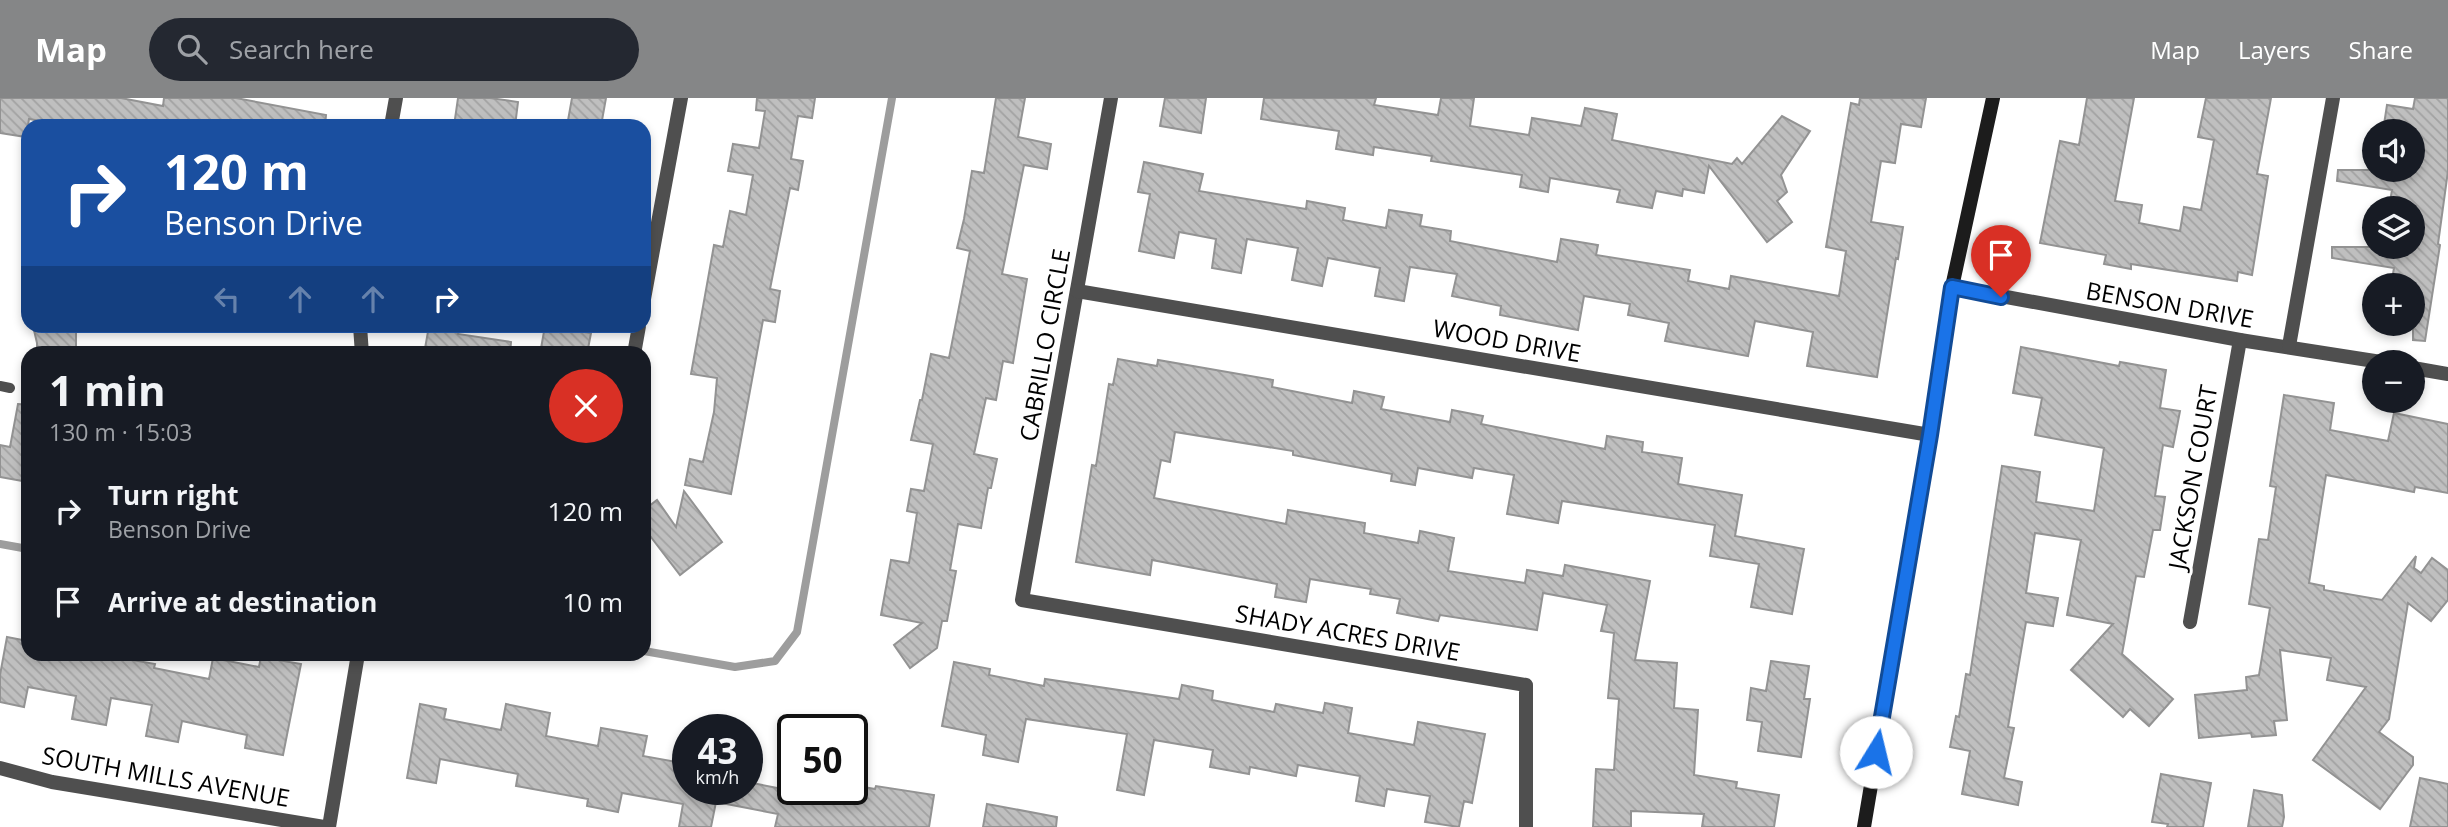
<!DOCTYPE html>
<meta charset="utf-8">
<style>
body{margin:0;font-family:"Open Sans",sans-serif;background:#242831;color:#f1f3f6;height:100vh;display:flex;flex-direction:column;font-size:26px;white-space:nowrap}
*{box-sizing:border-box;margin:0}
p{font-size:23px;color:#9ea1a6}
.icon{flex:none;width:38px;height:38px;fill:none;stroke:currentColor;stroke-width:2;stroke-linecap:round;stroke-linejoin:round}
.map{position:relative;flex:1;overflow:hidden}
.panel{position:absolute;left:21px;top:248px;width:630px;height:315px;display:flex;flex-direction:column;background:#171b24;border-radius:21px;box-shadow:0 4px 10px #0003}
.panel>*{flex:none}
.banner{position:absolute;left:21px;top:21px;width:630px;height:214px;border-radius:21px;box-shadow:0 4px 10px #0003;background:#1a4fa0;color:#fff;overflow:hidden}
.tools{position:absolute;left:2362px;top:21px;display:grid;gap:14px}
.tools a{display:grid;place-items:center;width:63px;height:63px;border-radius:50%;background:#171b24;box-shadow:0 4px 10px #0003;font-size:35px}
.speed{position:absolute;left:672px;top:616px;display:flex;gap:14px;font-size:35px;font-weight:700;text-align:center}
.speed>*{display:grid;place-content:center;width:91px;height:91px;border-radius:50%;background:#171b24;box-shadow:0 4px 10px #0003;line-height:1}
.speed small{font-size:18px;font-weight:400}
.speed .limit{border:4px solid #111;border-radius:10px;background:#fff;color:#111}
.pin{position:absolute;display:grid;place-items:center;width:60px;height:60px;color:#fff;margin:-72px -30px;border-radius:50% 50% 50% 0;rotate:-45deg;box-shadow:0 0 7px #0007}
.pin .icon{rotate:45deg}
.me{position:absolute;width:77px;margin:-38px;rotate:9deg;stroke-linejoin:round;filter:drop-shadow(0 0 5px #0008)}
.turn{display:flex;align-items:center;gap:24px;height:147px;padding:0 28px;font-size:32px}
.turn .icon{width:91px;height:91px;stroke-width:2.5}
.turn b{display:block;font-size:49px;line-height:60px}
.lanes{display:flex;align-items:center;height:66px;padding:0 28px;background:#0003;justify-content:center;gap:35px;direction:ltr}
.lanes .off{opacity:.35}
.round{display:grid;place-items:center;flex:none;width:74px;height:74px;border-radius:37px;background:#242831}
.overview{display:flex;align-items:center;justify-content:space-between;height:119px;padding:0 28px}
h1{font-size:42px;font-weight:700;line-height:52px}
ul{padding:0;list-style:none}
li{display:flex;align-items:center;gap:21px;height:91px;padding:0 28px}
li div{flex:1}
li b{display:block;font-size:26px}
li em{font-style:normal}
header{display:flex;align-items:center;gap:42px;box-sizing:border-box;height:98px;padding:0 35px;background:#858687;color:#fff}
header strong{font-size:33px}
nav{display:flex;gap:38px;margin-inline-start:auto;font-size:24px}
.search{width:490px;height:63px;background:#242831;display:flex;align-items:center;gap:18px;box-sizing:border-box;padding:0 24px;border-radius:38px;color:#9ea1a6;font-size:26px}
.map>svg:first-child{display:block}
</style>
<header>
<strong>Map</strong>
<div class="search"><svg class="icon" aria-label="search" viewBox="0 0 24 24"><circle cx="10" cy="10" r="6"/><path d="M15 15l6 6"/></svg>Search here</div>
<nav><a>Map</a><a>Layers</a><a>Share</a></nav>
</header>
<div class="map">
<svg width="2448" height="729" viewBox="0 0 2448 729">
<defs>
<pattern id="building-back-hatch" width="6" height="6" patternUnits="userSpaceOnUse" patternTransform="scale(1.75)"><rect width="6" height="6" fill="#bfbfbf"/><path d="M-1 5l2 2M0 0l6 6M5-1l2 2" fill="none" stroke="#a2a2a2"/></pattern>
</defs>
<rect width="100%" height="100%" fill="#fff"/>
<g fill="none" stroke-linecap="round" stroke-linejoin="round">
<g stroke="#9d9d9d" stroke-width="8">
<path d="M 0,446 L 28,451"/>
<path d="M 644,553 L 735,569 L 775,563 L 797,534 L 892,0"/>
</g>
</g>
<g fill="url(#building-back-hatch)" stroke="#939393" stroke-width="2">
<path d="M 0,0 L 121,0 L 163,8 L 164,0 L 236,0 L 326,17 L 325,28 L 68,28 L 29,21 L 26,39 L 0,35 Z"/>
<path d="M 458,0 L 490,0 L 518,4 L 515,28 L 454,28 Z"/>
<path d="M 572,0 L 606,0 L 601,28 L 567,28 Z"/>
<path d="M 757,0 L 815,0 L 812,20 L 798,18 L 791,61 L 803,63 L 798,92 L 790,90 L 770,191 L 780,193 L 775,224 L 763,222 L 731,396 L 685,387 L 690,361 L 703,364 L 714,314 L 717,280 L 691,276 L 714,147 L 723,149 L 730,113 L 746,117 L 753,77 L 728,73 L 733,46 L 759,50 L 765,13 L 756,12 Z"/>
<path d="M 996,0 L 1025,0 L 1018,39 L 1051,46 L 1047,71 L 1024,67 L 1002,176 L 1027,181 L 1013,265 L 1003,263 L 996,302 L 986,300 L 974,356 L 997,361 L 991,390 L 988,390 L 981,430 L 958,426 L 950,472 L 956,473 L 947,523 L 942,523 L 937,550 L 910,570 L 894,547 L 922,525 L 881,517 L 891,462 L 909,465 L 917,415 L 907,413 L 911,391 L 924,393 L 933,346 L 911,342 L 920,302 L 922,302 L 931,256 L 949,260 L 970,153 L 957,150 L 964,121 L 972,73 L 984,75 Z"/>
<path d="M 1165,0 L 1206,0 L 1201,35 L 1160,28 Z"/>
<path d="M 1264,0 L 1376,0 L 1374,7 L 1438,17 L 1441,0 L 1474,0 L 1470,28 L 1529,37 L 1532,20 L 1581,28 L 1585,10 L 1617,16 L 1612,42 L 1732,66 L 1737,60 L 1742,66 L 1782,18 L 1810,33 L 1781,77 L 1787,94 L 1777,103 L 1792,124 L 1767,144 L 1709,68 L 1704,95 L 1683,91 L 1682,98 L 1656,93 L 1652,110 L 1617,104 L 1620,92 L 1550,80 L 1548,94 L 1520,89 L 1522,77 L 1431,63 L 1432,58 L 1374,49 L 1373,57 L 1336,51 L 1339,33 L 1261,21 Z"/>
<path d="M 1860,0 L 1926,0 L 1921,29 L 1901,26 L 1895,65 L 1881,63 L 1871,124 L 1903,129 L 1898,161 L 1896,160 L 1877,279 L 1807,268 L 1813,234 L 1755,223 L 1748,258 L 1665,243 L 1669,225 L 1628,217 L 1630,206 L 1584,198 L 1578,232 L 1500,217 L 1501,208 L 1452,198 L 1457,176 L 1410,169 L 1404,203 L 1375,198 L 1380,170 L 1328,160 L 1322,188 L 1292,182 L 1298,150 L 1247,141 L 1241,175 L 1212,170 L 1216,141 L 1179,134 L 1174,160 L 1139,153 L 1150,96 L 1138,94 L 1144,64 L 1203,76 L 1199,93 L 1306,111 L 1307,103 L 1345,110 L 1343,122 L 1386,130 L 1389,112 L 1422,117 L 1420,128 L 1451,133 L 1450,143 L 1557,164 L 1561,141 L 1598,147 L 1596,157 L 1690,172 L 1688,183 L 1729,191 L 1731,178 L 1839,198 L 1846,153 L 1826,149 L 1851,5 L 1859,7 Z"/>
<path d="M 2087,0 L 2134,0 L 2115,103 L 2142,107 L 2139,125 L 2180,133 L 2184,109 L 2201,112 L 2214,42 L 2198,39 L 2206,0 L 2271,0 L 2257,76 L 2268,78 L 2252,177 L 2238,174 L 2237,183 L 2131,166 L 2131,171 L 2104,166 L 2106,157 L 2040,145 L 2060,43 L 2079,47 Z"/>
<path d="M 2415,0 L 2448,0 L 2448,73 L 2438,146 L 2440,147 L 2425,243 L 2413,242 L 2413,187 L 2391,187 L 2394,170 L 2332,160 L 2332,149 L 2413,149 L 2413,110 L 2389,110 L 2392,92 L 2337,83 L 2338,72 L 2413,72 L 2413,33 L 2383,33 L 2387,7 L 2413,11 Z"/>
<path d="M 33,228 L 76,228 L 76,256 L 37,256 L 37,245 Z"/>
<path d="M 429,228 L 460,228 L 458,236 L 511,244 L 510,256 L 424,256 Z"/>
<path d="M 545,228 L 591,235 L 587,256 L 540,256 Z"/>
<path d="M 2021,249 L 2119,268 L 2120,264 L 2166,272 L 2160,310 L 2180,313 L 2173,349 L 2163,347 L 2155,398 L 2165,399 L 2160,432 L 2153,432 L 2144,479 L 2136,478 L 2122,556 L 2173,601 L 2149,628 L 2130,611 L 2123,619 L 2071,572 L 2113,526 L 2067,517 L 2081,442 L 2035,435 L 2026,495 L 2058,500 L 2053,528 L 2026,524 L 2008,629 L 2014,630 L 2004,680 L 2022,684 L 2018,707 L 1962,696 L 1970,653 L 1950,649 L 1956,618 L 1959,619 L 1966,576 L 1970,577 L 2002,368 L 2040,374 L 2036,404 L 2094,413 L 2104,350 L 2035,337 L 2042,300 L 2013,295 Z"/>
<path d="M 1118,261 L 1157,268 L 1158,262 L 1273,282 L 1272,289 L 1352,305 L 1354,293 L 1384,299 L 1381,311 L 1450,324 L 1452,312 L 1483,318 L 1481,326 L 1605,351 L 1607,338 L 1643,344 L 1642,354 L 1682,360 L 1678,386 L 1742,397 L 1735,438 L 1804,451 L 1792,516 L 1751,509 L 1759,466 L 1710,458 L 1715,427 L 1562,403 L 1558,425 L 1507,416 L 1514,377 L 1474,370 L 1472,380 L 1418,370 L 1415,387 L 1391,383 L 1392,376 L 1293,357 L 1293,353 L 1175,334 L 1170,364 L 1161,362 L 1154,400 L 1286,426 L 1288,412 L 1365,425 L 1364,435 L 1418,445 L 1420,433 L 1454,440 L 1448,473 L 1525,485 L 1527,472 L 1563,478 L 1565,467 L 1650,483 L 1635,562 L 1677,565 L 1674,610 L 1698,612 L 1694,677 L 1737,684 L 1736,690 L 1779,697 L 1774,729 L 1702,729 L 1704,716 L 1631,713 L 1631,729 L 1593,729 L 1596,671 L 1614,672 L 1619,601 L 1608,600 L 1614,535 L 1601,533 L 1607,507 L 1543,495 L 1537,532 L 1440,517 L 1438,523 L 1397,515 L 1400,501 L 1370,496 L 1371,491 L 1310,481 L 1306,504 L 1275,499 L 1277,486 L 1152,462 L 1150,477 L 1076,464 L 1092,367 L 1096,368 L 1109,286 L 1113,287 Z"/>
<path d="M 2284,297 L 2334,305 L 2330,332 L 2388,343 L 2394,315 L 2448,326 L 2448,395 L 2415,389 L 2414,394 L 2326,377 L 2309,485 L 2324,488 L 2324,492 L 2382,502 L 2416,458 L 2414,470 L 2421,475 L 2432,460 L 2448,472 L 2448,502 L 2431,523 L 2408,505 L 2389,621 L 2379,634 L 2413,659 L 2413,667 L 2380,711 L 2313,662 L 2366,589 L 2327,582 L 2331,560 L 2280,552 L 2287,622 L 2274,623 L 2276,637 L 2252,639 L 2251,635 L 2199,640 L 2195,597 L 2247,592 L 2246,579 L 2259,577 L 2270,510 L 2249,506 L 2259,441 L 2268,442 L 2276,389 L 2270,388 Z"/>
<path d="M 18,306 L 28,307 L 28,384 L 0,379 L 0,347 L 10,349 Z"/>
<path d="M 684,393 L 722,444 L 680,477 L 644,430 L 644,412 L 657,402 L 676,429 Z"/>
<path d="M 7,539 L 28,543 L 28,556 L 110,556 L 110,558 L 155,566 L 154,570 L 209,581 L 213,560 L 259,569 L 261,559 L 301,566 L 283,657 L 245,650 L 247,637 L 182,623 L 178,644 L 146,638 L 152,607 L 111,600 L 106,627 L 72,621 L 76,598 L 28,589 L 24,609 L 0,604 L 0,577 Z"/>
<path d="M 1771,563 L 1809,568 L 1804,601 L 1810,601 L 1801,659 L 1758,653 L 1762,624 L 1747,622 L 1751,590 L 1766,593 Z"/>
<path d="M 954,564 L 990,571 L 989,577 L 1044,588 L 1045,581 L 1179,601 L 1182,587 L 1213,593 L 1212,602 L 1274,614 L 1276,606 L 1323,615 L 1325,605 L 1352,610 L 1348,635 L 1414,647 L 1418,624 L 1485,636 L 1472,705 L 1464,703 L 1459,729 L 1425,724 L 1430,698 L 1387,691 L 1384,708 L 1356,703 L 1360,678 L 1298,667 L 1296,678 L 1250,669 L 1249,676 L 1210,669 L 1213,652 L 1154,642 L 1144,697 L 1117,692 L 1127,636 L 1026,621 L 1018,664 L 983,657 L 986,637 L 942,628 Z"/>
<path d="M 420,606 L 446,611 L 444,621 L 501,632 L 506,606 L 550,615 L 546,638 L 598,648 L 601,630 L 647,638 L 643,658 L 688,666 L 688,691 L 747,691 L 747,684 L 813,697 L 814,691 L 852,691 L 852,687 L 875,691 L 876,688 L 934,697 L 929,729 L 775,729 L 778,716 L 716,704 L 711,729 L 679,729 L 683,706 L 622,695 L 618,714 L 587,708 L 588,701 L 516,688 L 518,676 L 440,661 L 436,685 L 407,680 Z"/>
<path d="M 2161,676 L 2211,685 L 2203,729 L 2167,729 L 2168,726 L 2152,724 Z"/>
<path d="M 2420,680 L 2448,686 L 2448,729 L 2410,729 Z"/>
<path d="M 2254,692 L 2282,697 L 2284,719 L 2282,729 L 2248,729 Z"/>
<path d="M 987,706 L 1057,719 L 1056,729 L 983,729 Z"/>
</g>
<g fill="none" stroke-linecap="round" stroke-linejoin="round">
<path stroke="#4f4f4f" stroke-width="10" d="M 0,288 L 10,290"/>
<g stroke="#4f4f4f" stroke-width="14">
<path d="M 1111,0 L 1022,502 L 1526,587 L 1526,729"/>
<path d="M 391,28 L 396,0"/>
<path d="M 1952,189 L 2240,242 L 2381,264"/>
<path d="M 1077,193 L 1930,337"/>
<path d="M 644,201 L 681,0"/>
<path d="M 360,228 L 362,256"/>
<path d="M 2289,248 L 2333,0"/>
<path d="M 634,256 L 639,228"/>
<path d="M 2413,270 L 2448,276"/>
<path d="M 2190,524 L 2240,242"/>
<path d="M 329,729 L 358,556"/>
</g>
<path stroke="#4f4f4f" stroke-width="14" d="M 0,670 L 52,684 L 324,729"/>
<path stroke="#1c1c1c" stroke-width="14" d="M 1864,729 L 1930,337 L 1952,189 L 1993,0"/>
</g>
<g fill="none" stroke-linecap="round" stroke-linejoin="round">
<g stroke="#114b97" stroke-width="18">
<path id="route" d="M 1876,654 L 1930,337 L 1952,189 L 2001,199"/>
</g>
<use href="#route" stroke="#1a73e8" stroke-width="12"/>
</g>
<g text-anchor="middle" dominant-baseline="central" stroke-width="6" stroke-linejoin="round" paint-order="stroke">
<g font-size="24" fill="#000" stroke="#fff">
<text transform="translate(2170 206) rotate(10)">BENSON DRIVE</text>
<text transform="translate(1507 242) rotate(10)">WOOD DRIVE</text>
<text transform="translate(1044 247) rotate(-80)">CABRILLO CIRCLE</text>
<text transform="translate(2192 379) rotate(-80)">JACKSON COURT</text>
<text transform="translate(1348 534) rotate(10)">SHADY ACRES DRIVE</text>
<text transform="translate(166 678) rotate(10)">SOUTH MILLS AVENUE</text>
</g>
</g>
</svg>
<div class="tools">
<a><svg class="icon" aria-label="sound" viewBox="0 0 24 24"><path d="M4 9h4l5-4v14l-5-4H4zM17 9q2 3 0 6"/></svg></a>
<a><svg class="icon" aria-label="layers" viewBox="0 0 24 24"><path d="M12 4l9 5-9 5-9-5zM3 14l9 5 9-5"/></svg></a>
<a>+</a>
<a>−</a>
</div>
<div class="speed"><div>43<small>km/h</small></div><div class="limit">50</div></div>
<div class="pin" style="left:2001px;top:199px;background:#d93025"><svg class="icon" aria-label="arrive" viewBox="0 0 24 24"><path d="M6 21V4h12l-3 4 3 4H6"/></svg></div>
<svg class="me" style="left:1876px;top:654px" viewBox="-20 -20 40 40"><circle r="19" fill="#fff"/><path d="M0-13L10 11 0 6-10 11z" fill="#1a73e8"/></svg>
<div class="banner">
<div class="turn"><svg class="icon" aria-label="right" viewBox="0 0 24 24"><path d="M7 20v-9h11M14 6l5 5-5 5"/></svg><div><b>120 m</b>Benson Drive</div></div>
<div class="lanes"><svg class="icon off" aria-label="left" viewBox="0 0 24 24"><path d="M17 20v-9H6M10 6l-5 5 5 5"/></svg><svg class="icon off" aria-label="ahead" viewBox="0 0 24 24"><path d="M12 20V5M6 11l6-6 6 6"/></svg><svg class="icon off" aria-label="ahead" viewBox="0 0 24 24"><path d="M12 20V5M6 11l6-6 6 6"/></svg><svg class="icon" aria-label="right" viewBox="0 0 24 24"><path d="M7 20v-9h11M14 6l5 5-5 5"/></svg></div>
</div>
<section class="panel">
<div class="overview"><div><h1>1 min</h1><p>130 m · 15:03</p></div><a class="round" style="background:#d93025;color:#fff"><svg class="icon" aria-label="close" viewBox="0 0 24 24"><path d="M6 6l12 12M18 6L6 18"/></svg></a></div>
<ul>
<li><svg class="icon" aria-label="right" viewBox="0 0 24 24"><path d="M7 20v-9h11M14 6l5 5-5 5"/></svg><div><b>Turn right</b><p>Benson Drive</p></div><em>120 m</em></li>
<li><svg class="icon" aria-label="arrive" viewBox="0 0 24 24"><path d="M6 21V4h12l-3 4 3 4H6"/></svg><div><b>Arrive at destination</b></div><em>10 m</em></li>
</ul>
</section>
</div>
